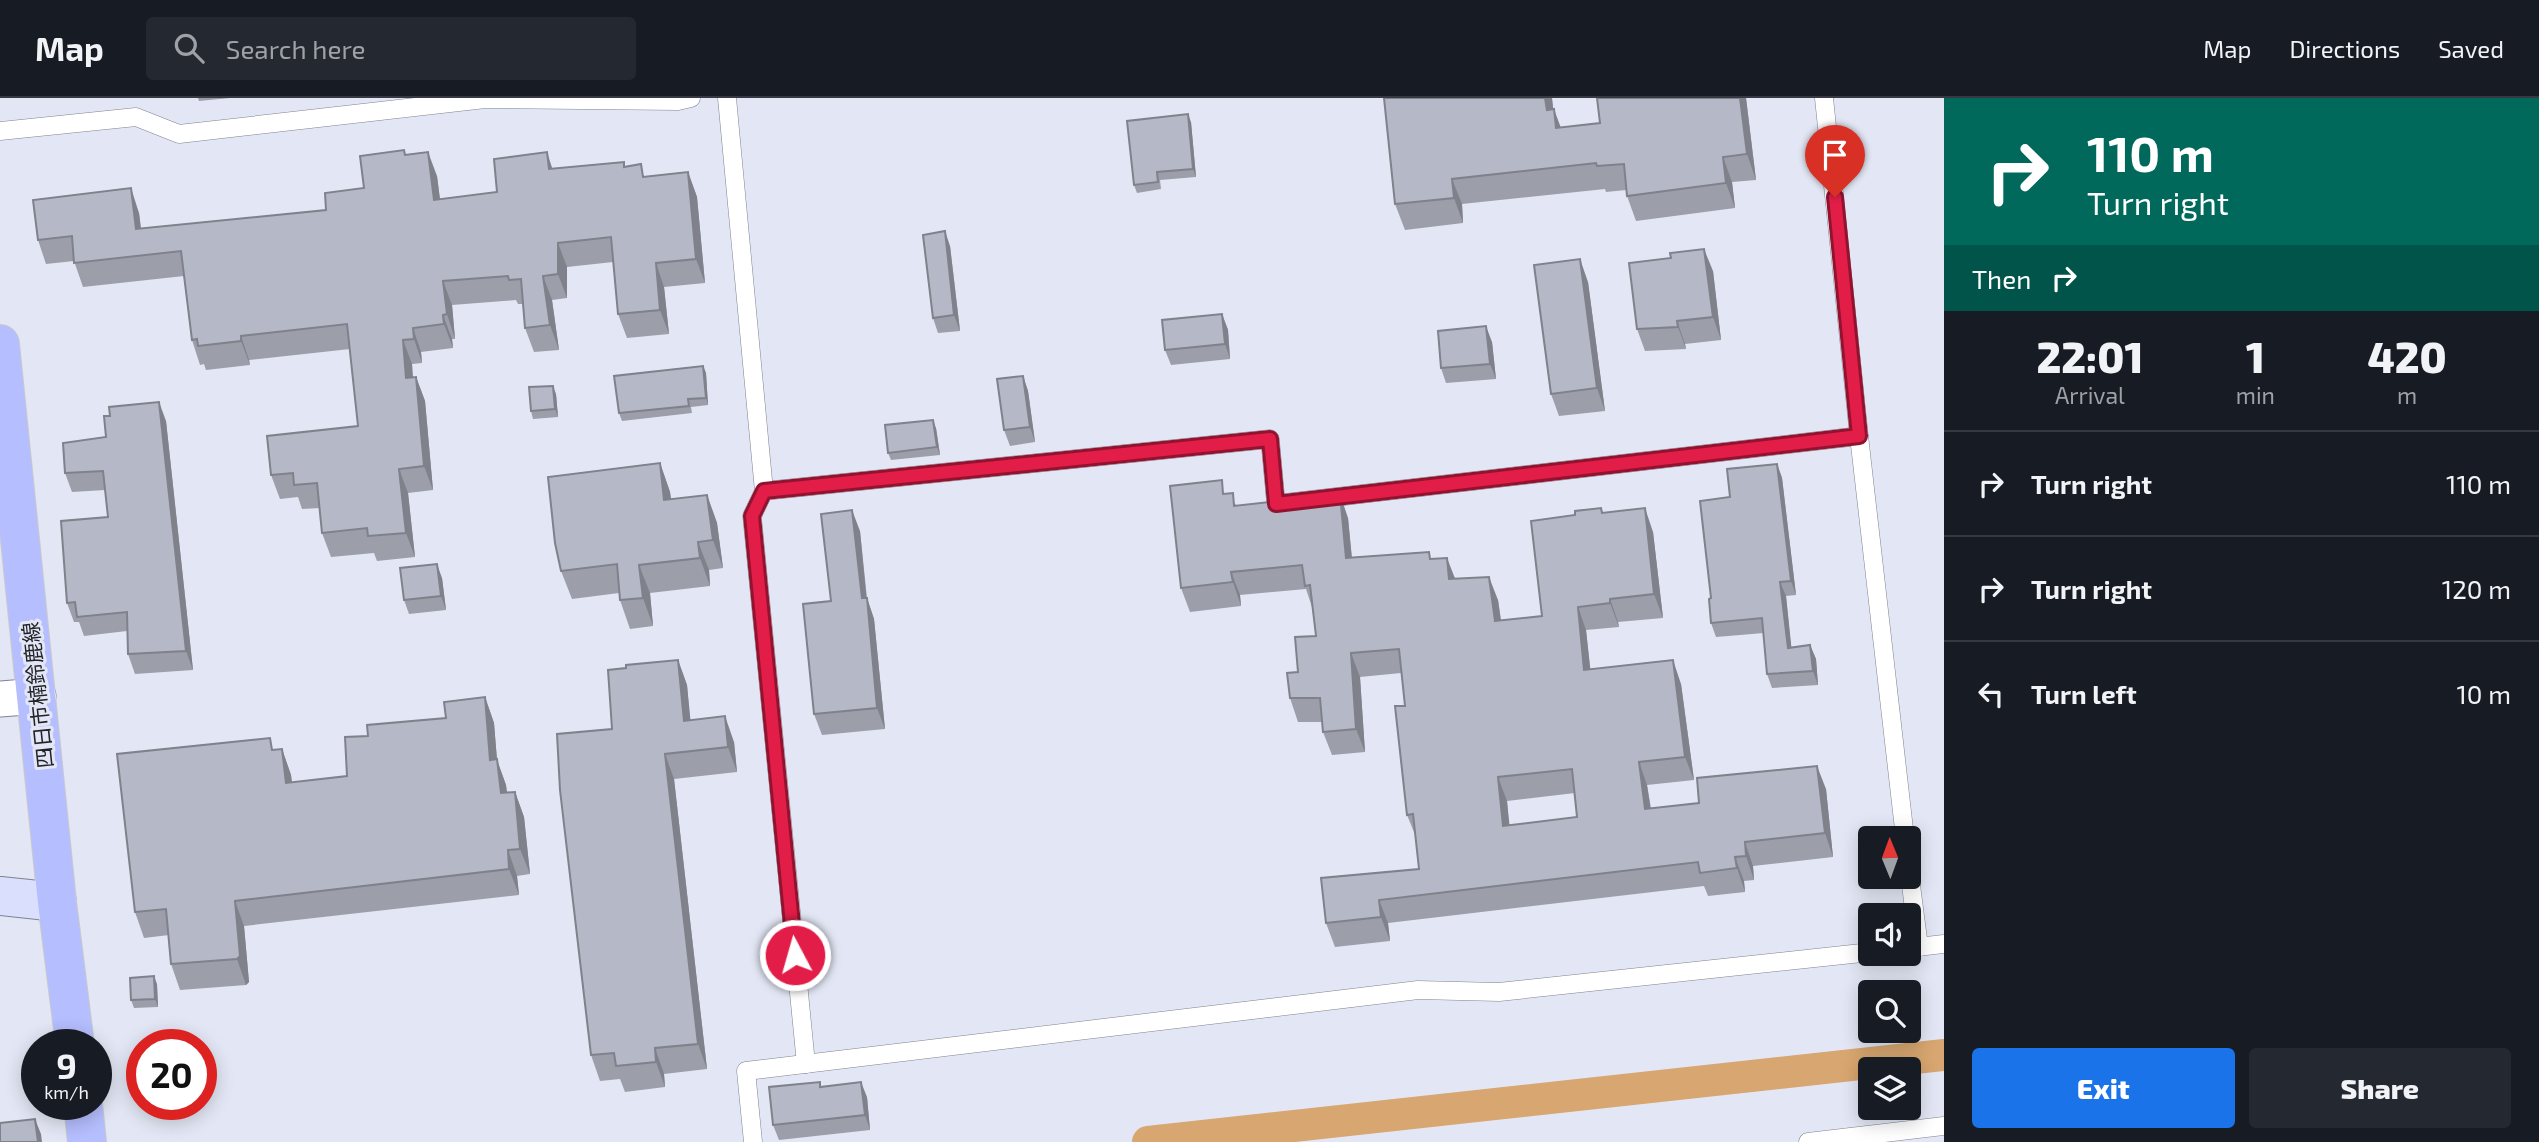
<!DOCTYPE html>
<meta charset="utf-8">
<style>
body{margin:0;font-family:"Exo 2","Noto Sans JP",sans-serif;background:#242831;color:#f1f3f6;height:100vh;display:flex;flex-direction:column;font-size:26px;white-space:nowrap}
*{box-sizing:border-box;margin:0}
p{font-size:23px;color:#9ea1a6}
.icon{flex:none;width:38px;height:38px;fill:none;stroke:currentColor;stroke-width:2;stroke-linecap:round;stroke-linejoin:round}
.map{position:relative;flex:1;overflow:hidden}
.panel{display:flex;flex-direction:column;background:#171b24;width:595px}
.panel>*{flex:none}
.top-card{background:#00695c;color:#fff;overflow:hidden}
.needle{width:46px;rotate:359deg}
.buttons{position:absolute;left:1858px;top:728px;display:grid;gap:14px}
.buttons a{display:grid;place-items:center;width:63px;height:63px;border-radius:7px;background:#171b24;box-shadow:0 4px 18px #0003;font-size:35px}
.speed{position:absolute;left:21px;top:931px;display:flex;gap:14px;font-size:35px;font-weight:700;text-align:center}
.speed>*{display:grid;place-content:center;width:91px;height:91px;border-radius:50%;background:#171b24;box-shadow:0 4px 18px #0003;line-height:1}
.speed small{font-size:18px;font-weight:400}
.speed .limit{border:10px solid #d22;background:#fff;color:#111}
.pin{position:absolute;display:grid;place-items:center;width:60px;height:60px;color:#fff;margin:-72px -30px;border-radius:50% 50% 50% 0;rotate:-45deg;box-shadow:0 0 7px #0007}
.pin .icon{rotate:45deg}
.me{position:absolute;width:77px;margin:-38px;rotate:354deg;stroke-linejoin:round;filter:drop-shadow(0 0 5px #0008)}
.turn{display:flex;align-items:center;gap:24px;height:147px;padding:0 28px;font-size:32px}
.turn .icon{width:91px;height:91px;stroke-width:2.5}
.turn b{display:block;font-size:49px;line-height:60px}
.then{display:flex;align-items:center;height:66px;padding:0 28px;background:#0003;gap:14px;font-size:26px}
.eta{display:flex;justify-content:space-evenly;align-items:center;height:119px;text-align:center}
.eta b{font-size:42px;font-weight:800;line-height:49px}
.cta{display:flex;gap:14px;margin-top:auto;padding:14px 28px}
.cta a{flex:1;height:80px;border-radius:7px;background:#1a73e8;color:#fff;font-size:28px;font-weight:800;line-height:80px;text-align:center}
.cta a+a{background:#242831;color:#f1f3f6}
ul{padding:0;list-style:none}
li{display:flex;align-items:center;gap:21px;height:105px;padding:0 28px;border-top:2px solid #363941}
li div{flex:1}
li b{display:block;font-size:26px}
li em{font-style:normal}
header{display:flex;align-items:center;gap:42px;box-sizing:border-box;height:98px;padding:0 35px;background:#171b24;border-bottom:2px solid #363941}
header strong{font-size:33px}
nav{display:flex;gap:38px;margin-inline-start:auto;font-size:24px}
.search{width:490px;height:63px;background:#242831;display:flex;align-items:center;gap:18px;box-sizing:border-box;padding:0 24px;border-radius:7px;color:#9ea1a6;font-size:26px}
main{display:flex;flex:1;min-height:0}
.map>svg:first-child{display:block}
</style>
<header>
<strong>Map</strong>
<div class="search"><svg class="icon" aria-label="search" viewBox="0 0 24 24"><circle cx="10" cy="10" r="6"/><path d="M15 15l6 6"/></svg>Search here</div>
<nav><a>Map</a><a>Directions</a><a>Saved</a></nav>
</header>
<main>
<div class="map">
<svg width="1944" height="1044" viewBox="0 0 1944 1044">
<rect width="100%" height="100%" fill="#e3e7f5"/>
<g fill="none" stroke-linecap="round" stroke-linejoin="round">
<path stroke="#d8a670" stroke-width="32" d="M 1148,1044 L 1944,957"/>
<g stroke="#7f8390" stroke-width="19">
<g id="lane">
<path d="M 727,0 L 764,393 L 752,418 L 806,966"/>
<path d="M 1824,0 L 1859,338 L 1905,740"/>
<path d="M 0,33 L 136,19 L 179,36 L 485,1 L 678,3 L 691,0"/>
<path d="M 764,393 L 1270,341 L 1276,406 L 1859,338"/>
<path d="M 1909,772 L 1919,849"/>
<path d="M 1909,850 L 1944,846"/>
<path d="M 753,1044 L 746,973 L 1418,892 L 1499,894 L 1871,854"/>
<path d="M 1808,1044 L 1944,1028"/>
</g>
</g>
<g stroke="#7f8390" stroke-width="37">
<path id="street" d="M 0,601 L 38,598"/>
</g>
<g stroke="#7f8390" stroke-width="40">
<path id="secondary" d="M 0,798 L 57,804"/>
</g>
<g stroke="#cacacb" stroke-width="40">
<g id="primary">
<path d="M 0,246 L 57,804 L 75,947"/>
<path d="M 83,1006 L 87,1044"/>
</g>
</g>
<use href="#lane" stroke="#fff" stroke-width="18"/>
<use href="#street" stroke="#fff" stroke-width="35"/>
<use href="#secondary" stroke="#dadffe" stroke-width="38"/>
<use href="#primary" stroke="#b5befe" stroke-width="38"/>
</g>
<g fill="#9c9eaa" fill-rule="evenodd">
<path d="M 198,0 L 230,0 L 199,3 Z"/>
<path d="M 1552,0 L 1553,11 L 1561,30 L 1600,25 L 1746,0 L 1756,82 L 1732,84 L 1735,110 L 1636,123 L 1627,98 L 1626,92 L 1606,94 L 1605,91 L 1462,106 L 1463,125 L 1405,132 L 1395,106 Z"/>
<path d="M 1191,24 L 1196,79 L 1160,82 L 1161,91 L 1137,95 L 1134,87 Z"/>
<path d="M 406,57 L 437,78 L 440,101 L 497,94 L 553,71 L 625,69 L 646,79 L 688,74 L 697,99 L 705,185 L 664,189 L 669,236 L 627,240 L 618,216 L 613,164 L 567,169 L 567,200 L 552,202 L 559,252 L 534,254 L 525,230 L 523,206 L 518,206 L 516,202 L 452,207 L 455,241 L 452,241 L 453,250 L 421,254 L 422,265 L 412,266 L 413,279 L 416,279 L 425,303 L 433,392 L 408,395 L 415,459 L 377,463 L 374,455 L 331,459 L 322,435 L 320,410 L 302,411 L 298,399 L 280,401 L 271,377 L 358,328 L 350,251 L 249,262 L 250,267 L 206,272 L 204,266 L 200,267 L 192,242 L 184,178 L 83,189 L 74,163 L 46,166 L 38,142 L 139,115 L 141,131 L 326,112 L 364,90 Z"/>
<path d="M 950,148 L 960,233 L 938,235 L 933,220 Z"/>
<path d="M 1713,173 L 1721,242 L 1685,246 L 1686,251 L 1645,253 L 1637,231 Z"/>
<path d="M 1588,184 L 1605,313 L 1559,318 L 1551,296 Z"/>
<path d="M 1222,216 L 1228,232 L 1230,261 L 1171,267 L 1165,252 Z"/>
<path d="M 1492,244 L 1496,281 L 1446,285 L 1441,270 Z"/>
<path d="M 703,268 L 706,275 L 708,307 L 691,309 L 692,315 L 622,323 L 619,315 Z"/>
<path d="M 1023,278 L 1028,293 L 1035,344 L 1010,348 L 1004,332 Z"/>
<path d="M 556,296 L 558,319 L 533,321 L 531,313 Z"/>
<path d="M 166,323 L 193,572 L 135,576 L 128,556 L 127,533 L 84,538 L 79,524 L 74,524 L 67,505 L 108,419 L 105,392 L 72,394 L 65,375 L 106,339 Z"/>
<path d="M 936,330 L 940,357 L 891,362 L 888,355 Z"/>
<path d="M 660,365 L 670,394 L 671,401 L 707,397 L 717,425 L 723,470 L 709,472 L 710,488 L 650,495 L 653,528 L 630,531 L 620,502 L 619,495 L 572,501 L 561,473 Z"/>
<path d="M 1777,366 L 1782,380 L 1796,497 L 1786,498 L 1791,550 L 1810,547 L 1816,561 L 1818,587 L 1772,590 L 1767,576 L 1764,535 L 1716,539 L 1711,525 L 1711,500 L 1730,399 Z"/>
<path d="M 1226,395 L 1237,408 L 1348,420 L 1352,460 L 1431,461 L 1455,480 L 1498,502 L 1501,522 L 1542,518 L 1575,417 L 1601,410 L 1603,415 L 1653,434 L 1663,520 L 1618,524 L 1619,529 L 1586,532 L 1590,571 L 1681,586 L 1694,682 L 1647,687 L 1651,710 L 1826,691 L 1833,759 L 1753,768 L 1754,782 L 1744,783 L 1745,794 L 1708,798 L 1704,788 L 1388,825 L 1390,843 L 1335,849 L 1326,825 L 1419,771 L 1416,739 L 1407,717 L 1405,608 L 1401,575 L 1360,579 L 1365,654 L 1332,657 L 1323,634 L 1322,624 L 1298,624 L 1290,600 L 1298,574 L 1316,538 L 1312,509 L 1306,491 L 1240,497 L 1241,508 L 1190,514 L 1181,490 ZM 1575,695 L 1577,719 L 1509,728 L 1507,703 Z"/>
<path d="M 860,433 L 867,500 L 874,521 L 885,631 L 822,637 L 814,616 Z"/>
<path d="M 442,480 L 446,512 L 409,516 L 404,502 Z"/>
<path d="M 678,562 L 687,587 L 690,622 L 734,644 L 737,674 L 674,681 L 707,971 L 664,976 L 665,989 L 625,994 L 620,981 L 600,983 L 591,957 L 626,570 Z"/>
<path d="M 485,599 L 494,625 L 497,662 L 506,687 L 507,695 L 515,694 L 524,719 L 530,776 L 517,778 L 519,797 L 244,828 L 249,884 L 246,887 L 180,892 L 171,866 L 169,837 L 144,840 L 135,814 L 275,652 L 282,651 L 291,677 L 292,685 L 347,678 L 368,638 L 446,620 Z"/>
<path d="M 157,886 L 158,909 L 134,910 L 131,902 Z"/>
<path d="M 821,988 L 867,999 L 870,1032 L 779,1042 L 773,1027 Z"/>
</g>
<g fill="#7f818b">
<path d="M 1545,0 L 1552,0 L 1556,38 L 1547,12 Z"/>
<path d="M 1740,0 L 1746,0 L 1756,82 L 1747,56 Z"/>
<path d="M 1554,11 L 1563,36 L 1556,30 Z"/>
<path d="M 1188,16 L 1191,24 L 1196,79 L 1193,71 Z"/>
<path d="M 428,54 L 437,78 L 443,126 L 434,102 Z"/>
<path d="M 547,54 L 555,79 L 549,71 Z"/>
<path d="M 1723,59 L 1732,84 L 1735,110 L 1726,85 Z"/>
<path d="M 688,74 L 697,99 L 705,185 L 696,161 Z"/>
<path d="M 1452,81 L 1462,106 L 1463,125 L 1454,100 Z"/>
<path d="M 131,90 L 139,115 L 144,156 L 136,131 Z"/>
<path d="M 945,133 L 950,148 L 960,233 L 954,217 Z"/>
<path d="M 558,145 L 567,169 L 567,200 L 558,176 Z"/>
<path d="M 1704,151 L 1713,173 L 1721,242 L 1713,219 Z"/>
<path d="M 1580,161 L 1588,184 L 1605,313 L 1597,290 Z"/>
<path d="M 656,165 L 664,189 L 669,236 L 660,212 Z"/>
<path d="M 543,178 L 552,202 L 559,252 L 550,227 Z"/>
<path d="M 443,183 L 452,207 L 455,241 L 447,216 Z"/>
<path d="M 1222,216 L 1228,232 L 1230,261 L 1225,246 Z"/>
<path d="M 443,217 L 452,241 L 453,250 L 444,226 Z"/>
<path d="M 1677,223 L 1685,246 L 1686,251 L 1678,229 Z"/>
<path d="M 1486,228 L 1492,244 L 1496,281 L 1490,266 Z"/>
<path d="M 413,230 L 421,254 L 422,265 L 414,241 Z"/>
<path d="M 241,238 L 249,262 L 250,267 L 241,243 Z"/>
<path d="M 403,242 L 412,266 L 414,304 L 406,280 Z"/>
<path d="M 703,268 L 706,275 L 708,307 L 706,300 Z"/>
<path d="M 1023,278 L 1028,293 L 1035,344 L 1030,329 Z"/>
<path d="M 416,279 L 425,303 L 433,392 L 424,368 Z"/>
<path d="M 553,288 L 556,296 L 558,319 L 555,311 Z"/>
<path d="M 159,304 L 166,323 L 193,572 L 186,553 Z"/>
<path d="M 933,322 L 936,330 L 940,357 L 937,349 Z"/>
<path d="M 660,365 L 670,394 L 675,430 L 664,402 Z"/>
<path d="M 1777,366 L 1782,380 L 1796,497 L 1791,483 Z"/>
<path d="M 399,371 L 408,395 L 415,459 L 406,435 Z"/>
<path d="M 1340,396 L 1348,420 L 1354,484 L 1346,460 Z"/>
<path d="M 707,397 L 717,425 L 723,470 L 713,442 Z"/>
<path d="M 1645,410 L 1653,434 L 1663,520 L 1654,496 Z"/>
<path d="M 852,412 L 860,433 L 867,506 L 867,500 L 874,521 L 885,631 L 877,610 L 862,500 Z"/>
<path d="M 698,444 L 709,472 L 710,488 L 700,460 Z"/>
<path d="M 1447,460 L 1456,483 L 1449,481 Z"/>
<path d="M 437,466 L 442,480 L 446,512 L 441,498 Z"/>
<path d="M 639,467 L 650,495 L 653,528 L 643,500 Z"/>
<path d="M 1231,474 L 1240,497 L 1241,508 L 1233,484 Z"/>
<path d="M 1489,479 L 1498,502 L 1504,546 L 1495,523 Z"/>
<path d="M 1780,484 L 1786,498 L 1793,564 L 1788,550 Z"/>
<path d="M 1610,501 L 1618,524 L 1619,529 L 1610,505 Z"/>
<path d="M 1578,509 L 1586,532 L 1593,595 L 1584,572 Z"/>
<path d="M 1810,547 L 1816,561 L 1818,587 L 1813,573 Z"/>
<path d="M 1351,555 L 1360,579 L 1365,654 L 1356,631 Z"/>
<path d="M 678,562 L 687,587 L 693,648 L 684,623 Z"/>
<path d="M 1673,562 L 1681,586 L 1694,682 L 1685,659 Z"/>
<path d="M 485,599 L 494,625 L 497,662 L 506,687 L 510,721 L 490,662 Z"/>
<path d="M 725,618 L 734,644 L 737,674 L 728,649 Z"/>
<path d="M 282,651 L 291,677 L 295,711 L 286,685 Z"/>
<path d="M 665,656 L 674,681 L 707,971 L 698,946 Z"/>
<path d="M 1639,664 L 1647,687 L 1654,735 L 1645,711 Z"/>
<path d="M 1817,668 L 1826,691 L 1833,759 L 1825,735 Z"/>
<path d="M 1498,679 L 1507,703 L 1512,752 L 1503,728 Z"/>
<path d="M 515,694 L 524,719 L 530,776 L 520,751 Z"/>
<path d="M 1745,744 L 1753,768 L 1754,782 L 1746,758 Z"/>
<path d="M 508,752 L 517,778 L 519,797 L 509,771 Z"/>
<path d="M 1735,759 L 1744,783 L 1745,794 L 1737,770 Z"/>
<path d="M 1379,802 L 1388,825 L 1390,843 L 1381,819 Z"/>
<path d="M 235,803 L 244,828 L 249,884 L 246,887 L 237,861 Z"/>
<path d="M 154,878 L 157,886 L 158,909 L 155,901 Z"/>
<path d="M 655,950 L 664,976 L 665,989 L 656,964 Z"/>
<path d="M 861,984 L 867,999 L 870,1032 L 865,1017 Z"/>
<path d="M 35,1021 L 41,1036 L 42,1044 L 38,1044 Z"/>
</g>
<g fill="#b5b8c6" stroke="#7f818b" stroke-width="2" fill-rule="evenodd">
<path d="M 1384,0 L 1545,0 L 1547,12 L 1554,11 L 1556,30 L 1600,25 L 1597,0 L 1740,0 L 1747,56 L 1723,59 L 1726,85 L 1627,98 L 1624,66 L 1597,68 L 1596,65 L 1452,81 L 1454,100 L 1395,106 Z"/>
<path d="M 1188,16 L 1193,71 L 1157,74 L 1158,84 L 1134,87 L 1127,23 Z"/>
<path d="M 404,52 L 405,57 L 428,54 L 434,102 L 497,94 L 494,61 L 547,54 L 549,71 L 624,64 L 624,69 L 641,66 L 643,79 L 688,74 L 696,161 L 656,165 L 660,212 L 618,216 L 611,139 L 558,145 L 558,176 L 543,178 L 550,227 L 525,230 L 521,181 L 509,182 L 508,178 L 443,183 L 447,216 L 443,217 L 444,226 L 413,230 L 414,241 L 403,242 L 406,280 L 416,279 L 424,368 L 399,371 L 406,435 L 368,438 L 367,430 L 322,435 L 317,385 L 294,387 L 293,375 L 271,377 L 267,338 L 358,328 L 347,226 L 241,238 L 241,243 L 198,248 L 197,241 L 192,242 L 181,153 L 74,165 L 72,138 L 38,142 L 33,102 L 131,90 L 136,131 L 326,112 L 325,95 L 364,90 L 360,58 Z"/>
<path d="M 945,133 L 954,217 L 933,220 L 923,137 Z"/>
<path d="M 1704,151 L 1713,219 L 1677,223 L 1678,229 L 1637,231 L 1629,165 L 1671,160 L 1670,155 Z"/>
<path d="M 1580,161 L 1597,290 L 1551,296 L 1534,167 Z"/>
<path d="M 1222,216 L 1225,246 L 1165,252 L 1162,222 Z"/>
<path d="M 1486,228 L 1490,266 L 1441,270 L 1438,233 Z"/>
<path d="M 703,268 L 706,300 L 688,301 L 689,308 L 619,315 L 614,278 Z"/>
<path d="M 1023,278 L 1030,329 L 1004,332 L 997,281 Z"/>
<path d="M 553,288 L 555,311 L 531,313 L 529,289 Z"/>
<path d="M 159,304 L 186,553 L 128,556 L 127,514 L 77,519 L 75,504 L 67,505 L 61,423 L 108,419 L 103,373 L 65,375 L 63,345 L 106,339 L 104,318 L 110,318 L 109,309 Z"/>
<path d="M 933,322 L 937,349 L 888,355 L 885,327 Z"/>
<path d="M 660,365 L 664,402 L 707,397 L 713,442 L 698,444 L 700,460 L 639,467 L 643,500 L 620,502 L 617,466 L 561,473 L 555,445 L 548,379 Z"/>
<path d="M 1777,366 L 1791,483 L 1780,484 L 1788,550 L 1810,547 L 1813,573 L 1767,576 L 1762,520 L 1711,525 L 1709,501 L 1711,500 L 1700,403 L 1730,399 L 1727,371 Z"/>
<path d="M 1222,382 L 1223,396 L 1233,395 L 1234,408 L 1340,396 L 1346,460 L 1429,454 L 1430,461 L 1447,460 L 1449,481 L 1489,479 L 1495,523 L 1542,518 L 1531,423 L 1575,417 L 1575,413 L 1601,410 L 1602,415 L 1645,410 L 1654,496 L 1610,501 L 1610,505 L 1578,509 L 1584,572 L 1673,562 L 1685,659 L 1639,664 L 1645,711 L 1699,705 L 1697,680 L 1817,668 L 1825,735 L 1745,744 L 1746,758 L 1735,759 L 1737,770 L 1700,775 L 1698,764 L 1379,802 L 1381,819 L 1326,825 L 1321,780 L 1419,771 L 1413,716 L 1407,717 L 1395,608 L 1405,608 L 1399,551 L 1351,555 L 1356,631 L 1323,634 L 1320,600 L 1290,600 L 1287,575 L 1298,574 L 1295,539 L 1316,538 L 1310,487 L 1305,488 L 1302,467 L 1231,474 L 1233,484 L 1181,490 L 1170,388 ZM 1572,671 L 1577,719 L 1503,728 L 1498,679 Z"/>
<path d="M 852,412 L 862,500 L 867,500 L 877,610 L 814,616 L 803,506 L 831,503 L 821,416 Z"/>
<path d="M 437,466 L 441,498 L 404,502 L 400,470 Z"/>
<path d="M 678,562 L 684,623 L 725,618 L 728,649 L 665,656 L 698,946 L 655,950 L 656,964 L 616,968 L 614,955 L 591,957 L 560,692 L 557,636 L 612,631 L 608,572 L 626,570 L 626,567 Z"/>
<path d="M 485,599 L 490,662 L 497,661 L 501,695 L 515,694 L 520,751 L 508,752 L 509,771 L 235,803 L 240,858 L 237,861 L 171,866 L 166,811 L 135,814 L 117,656 L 270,640 L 272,652 L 282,651 L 286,685 L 347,678 L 345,639 L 368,638 L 367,627 L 446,620 L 444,604 Z"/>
<path d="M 154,878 L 155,901 L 131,902 L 130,880 Z"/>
<path d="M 820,984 L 820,989 L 861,984 L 865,1017 L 773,1027 L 769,989 Z"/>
<path d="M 35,1021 L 38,1044 L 0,1044 L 0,1025 Z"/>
</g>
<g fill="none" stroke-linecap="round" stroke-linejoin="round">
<g stroke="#92132f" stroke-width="18">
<path id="route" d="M 795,857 L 752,418 L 764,393 L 1270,341 L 1276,406 L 1859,338 L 1835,99"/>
</g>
<use href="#route" stroke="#e11d48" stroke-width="12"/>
</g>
<g text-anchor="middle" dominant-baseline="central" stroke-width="6" stroke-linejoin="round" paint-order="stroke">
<g font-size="21" fill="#212328" stroke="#e3e7f5">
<text transform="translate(37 597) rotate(-96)">四日市楠鈴鹿線</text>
</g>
</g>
</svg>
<div class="buttons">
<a><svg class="needle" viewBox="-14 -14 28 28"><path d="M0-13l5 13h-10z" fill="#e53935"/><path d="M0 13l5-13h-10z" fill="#9ea1a6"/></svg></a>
<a><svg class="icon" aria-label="sound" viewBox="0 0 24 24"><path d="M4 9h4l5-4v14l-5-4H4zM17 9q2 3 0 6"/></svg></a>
<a><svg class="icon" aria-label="search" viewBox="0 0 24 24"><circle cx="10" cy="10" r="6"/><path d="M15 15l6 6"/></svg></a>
<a><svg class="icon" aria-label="layers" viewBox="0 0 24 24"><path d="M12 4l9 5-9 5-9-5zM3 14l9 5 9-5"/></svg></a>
</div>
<div class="speed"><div>9<small>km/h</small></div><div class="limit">20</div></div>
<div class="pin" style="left:1835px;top:99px;background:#d93025"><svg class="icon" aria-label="arrive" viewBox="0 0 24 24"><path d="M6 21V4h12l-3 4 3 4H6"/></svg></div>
<svg class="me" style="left:795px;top:857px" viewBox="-20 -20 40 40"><circle r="17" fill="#e11d48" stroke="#fff" stroke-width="3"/><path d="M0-11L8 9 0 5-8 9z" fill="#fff"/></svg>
</div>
<section class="panel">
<div class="top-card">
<div class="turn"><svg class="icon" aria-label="right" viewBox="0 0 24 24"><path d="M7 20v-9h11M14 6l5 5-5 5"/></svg><div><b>110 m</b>Turn right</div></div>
<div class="then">Then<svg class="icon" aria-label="right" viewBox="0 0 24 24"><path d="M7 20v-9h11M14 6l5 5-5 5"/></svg></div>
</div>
<div class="eta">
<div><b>22:01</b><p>Arrival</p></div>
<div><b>1</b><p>min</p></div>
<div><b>420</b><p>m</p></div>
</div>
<ul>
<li><svg class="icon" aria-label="right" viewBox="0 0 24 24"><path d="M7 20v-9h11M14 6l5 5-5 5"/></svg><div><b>Turn right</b></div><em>110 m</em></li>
<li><svg class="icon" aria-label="right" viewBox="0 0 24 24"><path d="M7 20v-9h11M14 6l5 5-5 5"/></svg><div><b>Turn right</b></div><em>120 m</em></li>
<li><svg class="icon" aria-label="left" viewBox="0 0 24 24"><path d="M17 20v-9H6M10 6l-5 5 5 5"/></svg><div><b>Turn left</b></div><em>10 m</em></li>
</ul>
<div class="cta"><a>Exit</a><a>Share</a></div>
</section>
</main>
